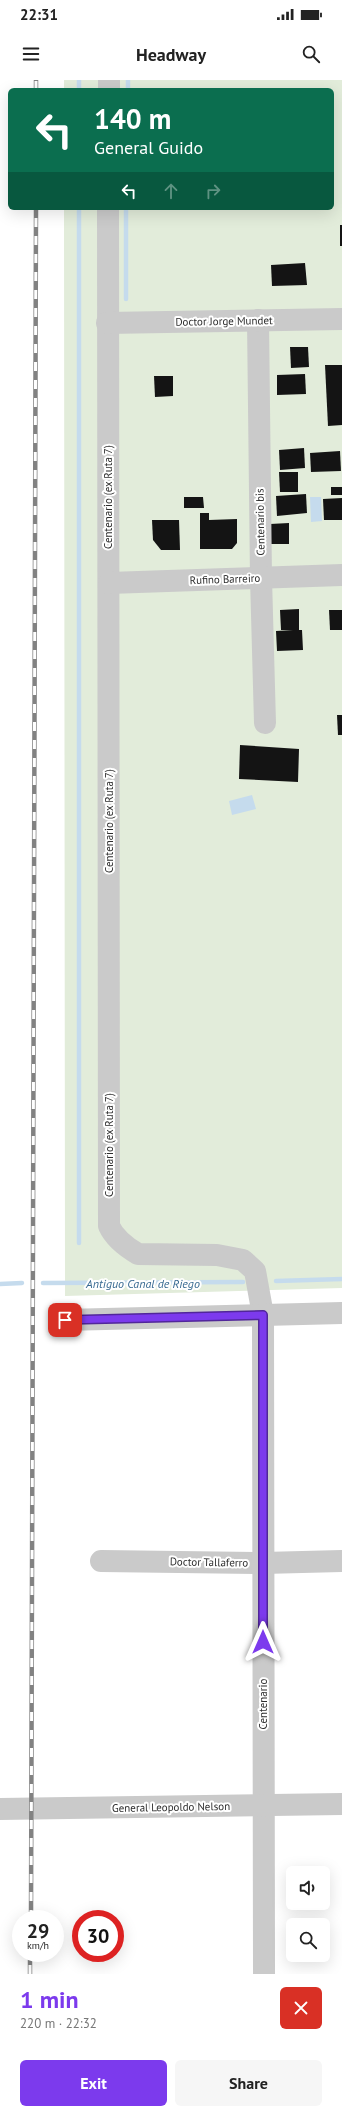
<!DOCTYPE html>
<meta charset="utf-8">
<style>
body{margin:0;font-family:"PT Sans",sans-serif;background:#f6f6f6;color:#222;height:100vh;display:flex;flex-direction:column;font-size:15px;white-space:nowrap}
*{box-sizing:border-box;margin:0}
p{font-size:13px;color:#767676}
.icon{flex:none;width:22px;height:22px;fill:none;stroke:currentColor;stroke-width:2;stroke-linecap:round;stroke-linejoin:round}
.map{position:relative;height:1894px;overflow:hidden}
.panel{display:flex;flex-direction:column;background:#fff;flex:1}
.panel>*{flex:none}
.guide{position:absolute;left:8px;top:8px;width:326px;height:122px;border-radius:6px;box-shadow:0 4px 16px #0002;background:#0b6e4f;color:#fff;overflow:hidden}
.controls{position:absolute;left:286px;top:1786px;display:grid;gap:8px}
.controls a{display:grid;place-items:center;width:44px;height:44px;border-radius:6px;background:#fff;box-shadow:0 4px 16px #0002;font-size:20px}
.speed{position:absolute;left:12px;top:1830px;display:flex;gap:8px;font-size:20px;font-weight:700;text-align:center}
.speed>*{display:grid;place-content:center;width:52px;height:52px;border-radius:50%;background:#fff;box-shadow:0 4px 16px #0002;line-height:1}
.speed small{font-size:10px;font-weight:400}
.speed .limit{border:6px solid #d22;background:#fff;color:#111}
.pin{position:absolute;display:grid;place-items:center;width:34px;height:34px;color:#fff;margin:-17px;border-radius:8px;box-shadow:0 2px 6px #0006}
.me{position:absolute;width:44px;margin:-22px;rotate:0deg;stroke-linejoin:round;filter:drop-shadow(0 0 3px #0008)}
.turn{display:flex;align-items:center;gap:14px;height:84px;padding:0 20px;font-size:18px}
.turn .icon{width:52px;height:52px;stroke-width:2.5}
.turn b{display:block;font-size:28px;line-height:34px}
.lanes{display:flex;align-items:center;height:38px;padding:0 20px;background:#0003;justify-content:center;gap:20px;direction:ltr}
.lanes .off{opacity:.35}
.round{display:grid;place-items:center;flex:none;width:42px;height:42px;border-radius:6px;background:#f6f6f6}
.headline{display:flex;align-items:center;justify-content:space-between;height:68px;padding:0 20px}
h1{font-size:24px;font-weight:800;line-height:30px;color:#7c3aed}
.primary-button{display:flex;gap:8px;margin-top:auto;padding:8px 20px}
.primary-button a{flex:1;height:46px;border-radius:6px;background:#7c3aed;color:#fff;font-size:16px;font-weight:800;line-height:46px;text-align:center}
.primary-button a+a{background:#f6f6f6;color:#222}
.status{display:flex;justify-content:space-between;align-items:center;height:28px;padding:0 20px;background:#fff;direction:ltr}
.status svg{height:11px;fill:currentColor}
header{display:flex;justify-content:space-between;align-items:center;height:52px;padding:0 20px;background:#fff;font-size:18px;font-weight:800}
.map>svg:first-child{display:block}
</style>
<div class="status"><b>22:31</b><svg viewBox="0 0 49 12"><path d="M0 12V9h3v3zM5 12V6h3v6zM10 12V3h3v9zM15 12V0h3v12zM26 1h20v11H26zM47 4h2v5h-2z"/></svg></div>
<header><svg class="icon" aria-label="menu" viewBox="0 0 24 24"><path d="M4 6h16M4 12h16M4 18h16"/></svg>Headway<svg class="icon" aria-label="search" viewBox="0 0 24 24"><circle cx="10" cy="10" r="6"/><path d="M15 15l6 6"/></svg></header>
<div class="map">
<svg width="342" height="1894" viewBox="0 0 342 1894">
<rect width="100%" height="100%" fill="#fff"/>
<path fill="#e2ecda" d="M 64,0 L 342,0 L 342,1208 L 65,1216 L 64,128 L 332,128 L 332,10 L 64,10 Z"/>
<g fill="#c5dbed">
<path d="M 310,417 L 321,417 L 322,441 L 311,442 Z"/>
<path d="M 252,715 L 256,729 L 232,735 L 229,721 Z"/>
</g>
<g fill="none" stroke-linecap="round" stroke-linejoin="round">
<g stroke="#c5dbed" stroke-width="4.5">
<path d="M 79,0 L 79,10"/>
<path d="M 128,10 L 128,0"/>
<path d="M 79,128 L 79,1163"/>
<path d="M 126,219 L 126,128"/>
<path d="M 276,1201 L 342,1199"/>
<path d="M 43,1203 L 243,1202"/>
<path d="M 0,1204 L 22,1203"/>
</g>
</g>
<g fill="#141414">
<rect x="340" y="145" width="2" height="21"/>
<path d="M 305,183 L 307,205 L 272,206 L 271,185 Z"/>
<path d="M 290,267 L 308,267 L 309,287 L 291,288 Z"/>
<path d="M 325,285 L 342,285 L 342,345 L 328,346 Z"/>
<path d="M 305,294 L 306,314 L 277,315 L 277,295 Z"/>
<path d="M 154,296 L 173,296 L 173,316 L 155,317 Z"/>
<path d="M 304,368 L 305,388 L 280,390 L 279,370 Z"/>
<path d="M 340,371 L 341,391 L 311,392 L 310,373 Z"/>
<path d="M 279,392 L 298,392 L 298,412 L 280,412 Z"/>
<rect x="331" y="407" width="11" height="8"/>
<path d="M 306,414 L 307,433 L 277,436 L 276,416 Z"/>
<path d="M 184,417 L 203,417 L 204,428 L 184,428 Z"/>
<path d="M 342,418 L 342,440 L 324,440 L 323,419 Z"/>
<path d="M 200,433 L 209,433 L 209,440 L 237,439 L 237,463 L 232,469 L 200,469 Z"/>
<path d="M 152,440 L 179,440 L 180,470 L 161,470 L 153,460 Z"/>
<path d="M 289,443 L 289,464 L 271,464 L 270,444 Z"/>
<path d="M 299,529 L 299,550 L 302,550 L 303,570 L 277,571 L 276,551 L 293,550 L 281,550 L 280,530 Z"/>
<path d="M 329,530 L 342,530 L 342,550 L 330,550 Z"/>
<path d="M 337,635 L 342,635 L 342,655 L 338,655 Z"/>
<path d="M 240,665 L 299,669 L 298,702 L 239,699 Z"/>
</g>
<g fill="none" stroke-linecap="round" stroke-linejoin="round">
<g stroke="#cacaca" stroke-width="22">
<path d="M 109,10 L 109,0"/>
<path d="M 108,128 L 109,1146 C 115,1159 126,1167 138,1174 L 217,1175 L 243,1180 L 255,1191 L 263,1235 L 264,1894"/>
<path d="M 258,240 L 261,498 L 265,643"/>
<path d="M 107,243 L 342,239"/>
<path d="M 109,503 L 342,495"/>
<path d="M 65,1240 L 342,1233"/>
<path d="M 101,1481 L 263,1483 L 342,1481"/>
<path d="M 0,1729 L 342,1724"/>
</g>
<g stroke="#828282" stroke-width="4.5">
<g id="rail">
<path d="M 36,10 L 36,0"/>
<path d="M 31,1839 L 36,128"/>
<path d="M 30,1894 L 30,1873"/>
</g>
</g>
<use href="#rail" stroke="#fff" stroke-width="3" stroke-dasharray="9" stroke-linecap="butt"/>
</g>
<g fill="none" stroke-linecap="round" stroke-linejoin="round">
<g stroke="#51269a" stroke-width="10">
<path id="route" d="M 65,1240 L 263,1235 L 263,1562"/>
</g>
<use href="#route" stroke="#7c3aed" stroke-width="7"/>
</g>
<g text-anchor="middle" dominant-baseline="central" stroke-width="4" stroke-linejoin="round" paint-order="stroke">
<g font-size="11" fill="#2d2d2d" stroke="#fff">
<text transform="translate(224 241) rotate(-1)">Doctor Jorge Mundet</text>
<text transform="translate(108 417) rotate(-90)">Centenario (ex Ruta 7)</text>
<text transform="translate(260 442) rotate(-91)">Centenario bis</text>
<text transform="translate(225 499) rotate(-2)">Rufino Barreiro</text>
<text transform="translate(109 741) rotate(-90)">Centenario (ex Ruta 7)</text>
<text transform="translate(109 1065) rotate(-90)">Centenario (ex Ruta 7)</text>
<text transform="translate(209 1482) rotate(1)">Doctor Tallaferro</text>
<text transform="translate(263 1624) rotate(-90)">Centenario</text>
<text transform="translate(171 1727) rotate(-1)">General Leopoldo Nelson</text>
</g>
<g font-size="12" font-style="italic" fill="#386a92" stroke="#fff">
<text x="143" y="1203">Antiguo Canal de Riego</text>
</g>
</g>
</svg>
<div class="controls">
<a><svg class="icon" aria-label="sound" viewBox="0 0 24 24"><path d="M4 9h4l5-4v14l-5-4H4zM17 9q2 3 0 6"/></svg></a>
<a><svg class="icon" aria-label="search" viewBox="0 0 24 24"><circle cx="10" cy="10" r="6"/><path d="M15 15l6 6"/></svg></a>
</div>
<div class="speed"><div>29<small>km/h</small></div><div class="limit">30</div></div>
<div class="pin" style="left:65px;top:1240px;background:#d93025"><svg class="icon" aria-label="arrive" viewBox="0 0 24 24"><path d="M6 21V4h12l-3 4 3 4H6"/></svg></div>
<svg class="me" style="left:263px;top:1562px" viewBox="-20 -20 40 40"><path d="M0-17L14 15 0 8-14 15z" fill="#7c3aed" stroke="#fff" stroke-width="4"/></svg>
<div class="guide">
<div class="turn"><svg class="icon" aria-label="left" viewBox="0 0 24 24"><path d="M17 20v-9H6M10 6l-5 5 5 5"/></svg><div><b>140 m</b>General Guido</div></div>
<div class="lanes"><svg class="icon" aria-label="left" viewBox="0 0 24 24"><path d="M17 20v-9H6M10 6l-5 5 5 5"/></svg><svg class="icon off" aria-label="ahead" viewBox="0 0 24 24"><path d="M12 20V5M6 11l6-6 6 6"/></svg><svg class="icon off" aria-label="right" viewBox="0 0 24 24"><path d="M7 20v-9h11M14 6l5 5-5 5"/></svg></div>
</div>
</div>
<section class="panel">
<div class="headline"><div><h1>1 min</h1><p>220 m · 22:32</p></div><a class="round" style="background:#d93025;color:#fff"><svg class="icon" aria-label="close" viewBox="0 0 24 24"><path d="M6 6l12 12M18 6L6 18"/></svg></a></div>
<div class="primary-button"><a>Exit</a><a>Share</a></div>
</section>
